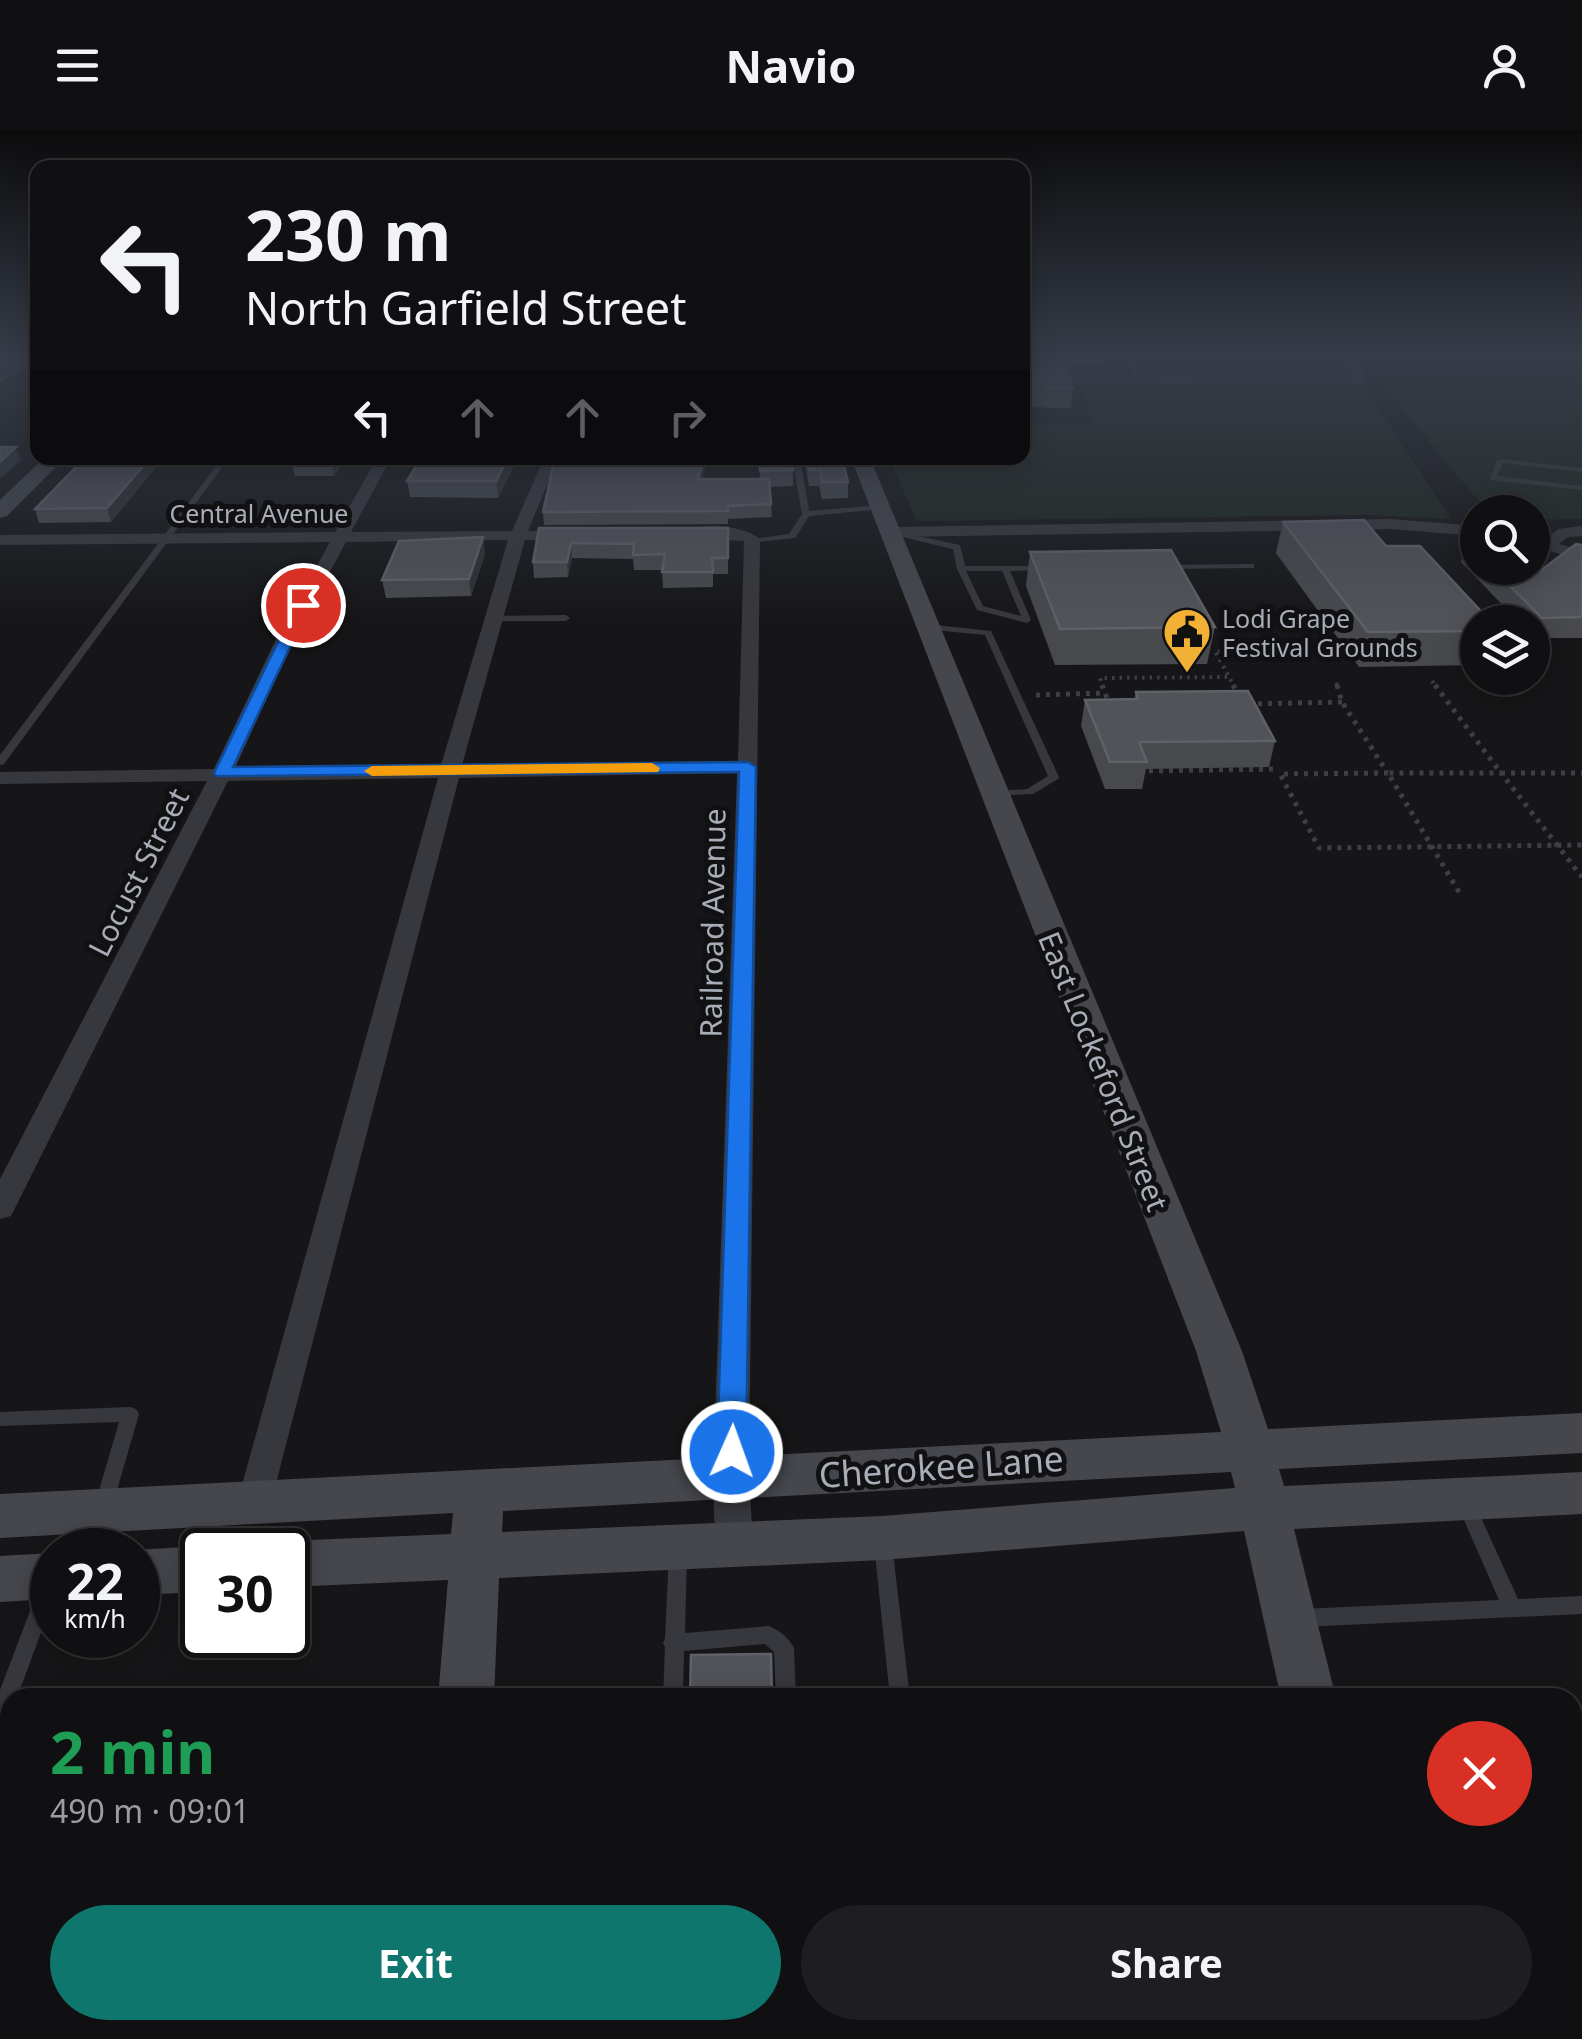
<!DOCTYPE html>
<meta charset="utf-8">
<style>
body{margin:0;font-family:"Noto Sans",sans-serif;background:#1e1e20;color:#f1f3f6;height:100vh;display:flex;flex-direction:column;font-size:38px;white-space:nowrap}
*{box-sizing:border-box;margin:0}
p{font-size:32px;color:#9c9d9f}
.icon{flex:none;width:55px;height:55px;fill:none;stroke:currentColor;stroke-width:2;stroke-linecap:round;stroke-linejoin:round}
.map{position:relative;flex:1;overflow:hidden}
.details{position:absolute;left:0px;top:1558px;width:1582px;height:352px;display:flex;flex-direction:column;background:#101012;border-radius:30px 30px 0 0;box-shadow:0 5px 25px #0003,0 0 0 2px #303032}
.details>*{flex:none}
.banner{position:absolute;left:30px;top:30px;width:1000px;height:305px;border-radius:20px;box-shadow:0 5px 25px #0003,0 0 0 2px #303032;background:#101012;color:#f1f3f6;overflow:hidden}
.controls{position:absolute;left:1460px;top:365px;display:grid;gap:20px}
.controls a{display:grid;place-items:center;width:90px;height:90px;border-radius:50%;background:#101012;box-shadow:0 5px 25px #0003,0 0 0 2px #303032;font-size:50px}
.speed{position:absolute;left:30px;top:1398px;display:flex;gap:20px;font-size:50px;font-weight:700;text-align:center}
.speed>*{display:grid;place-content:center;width:130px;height:130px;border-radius:50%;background:#101012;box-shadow:0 5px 25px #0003,0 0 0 2px #303032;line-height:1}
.speed small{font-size:25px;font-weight:400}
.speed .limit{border:5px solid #111;border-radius:15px;background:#fff;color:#111}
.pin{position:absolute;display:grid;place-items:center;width:85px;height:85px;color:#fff;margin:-42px;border:5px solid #fff;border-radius:50%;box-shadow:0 2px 10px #0007}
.me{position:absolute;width:110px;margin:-55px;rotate:2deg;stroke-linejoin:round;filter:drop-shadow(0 0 8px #0008)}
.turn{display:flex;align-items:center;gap:35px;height:210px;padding:0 50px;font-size:45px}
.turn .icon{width:130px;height:130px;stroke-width:2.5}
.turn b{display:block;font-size:70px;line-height:85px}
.lanes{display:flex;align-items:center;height:95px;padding:0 50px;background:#0003;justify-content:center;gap:50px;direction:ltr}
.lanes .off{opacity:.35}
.round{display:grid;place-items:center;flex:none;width:105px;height:105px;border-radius:52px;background:#1e1e20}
.headline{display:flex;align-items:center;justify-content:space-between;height:170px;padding:0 50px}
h1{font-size:60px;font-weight:700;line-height:75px;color:#1e9e55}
.action{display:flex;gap:20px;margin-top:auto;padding:20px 50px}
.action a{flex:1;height:115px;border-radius:60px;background:#0f766e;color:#fff;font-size:40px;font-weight:700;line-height:115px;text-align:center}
.action a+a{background:#1e1e20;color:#f1f3f6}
header{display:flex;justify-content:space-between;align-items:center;height:130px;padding:0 50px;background:#101012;font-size:45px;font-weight:700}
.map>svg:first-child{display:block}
</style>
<header><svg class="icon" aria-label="menu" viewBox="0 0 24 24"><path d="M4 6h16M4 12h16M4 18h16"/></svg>Navio<svg class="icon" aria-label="person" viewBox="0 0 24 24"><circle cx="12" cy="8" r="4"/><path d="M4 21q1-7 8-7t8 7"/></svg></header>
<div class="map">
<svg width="1582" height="1909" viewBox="0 0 1582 1909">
<rect width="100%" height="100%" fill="#161618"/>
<g fill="#1e261f">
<path d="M 1124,225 L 1344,225 L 1451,389 L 1368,385 L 917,391 L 889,328 L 1022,328 L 1023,293 L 1092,292 L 1078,250 L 1135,249 Z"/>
<path d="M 1357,225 L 1582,225 L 1582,389 L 1533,390 L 1532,382 L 1488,382 Z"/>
</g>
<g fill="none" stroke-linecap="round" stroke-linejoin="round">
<g stroke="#3d3f44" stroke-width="4" stroke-dasharray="2.5 5" stroke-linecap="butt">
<path d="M 1432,551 L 1437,558"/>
<path d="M 1336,553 L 1338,558"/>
<path d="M 1103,558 L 1100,548 L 1228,547"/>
<path d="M 1235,558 L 1215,521 L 1312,520"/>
</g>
<g stroke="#3d3f44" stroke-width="5" stroke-dasharray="4 6" stroke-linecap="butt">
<path d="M 1102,555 L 1105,563"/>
<path d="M 1233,555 L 1240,568"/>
<path d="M 1337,555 L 1342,572 L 1387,642"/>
<path d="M 1435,555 L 1501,643 L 1582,643"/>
<path d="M 1036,565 L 1105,563 L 1110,575"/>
<path d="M 1248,574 L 1342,572"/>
<path d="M 1139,641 L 1277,639"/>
<path d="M 1388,643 L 1280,644 L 1319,718 L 1582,715"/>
<path d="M 1459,762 L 1388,643 L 1501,643 L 1582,747"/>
</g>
<g fill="#37383d" fill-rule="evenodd">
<path d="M 33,225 L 38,225 L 38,227 L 0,253 L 0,248 Z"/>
<path d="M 1126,225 L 1132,225 L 1138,252 L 1133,251 Z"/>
<path d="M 222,328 L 229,328 L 4,634 L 0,635 L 0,625 Z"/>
<path d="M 792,328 L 800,328 L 809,381 L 882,375 L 886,377 L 882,379 L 809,386 L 795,408 L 749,413 L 749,409 L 752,409 L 789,404 L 802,384 Z"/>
<path d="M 1500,329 L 1582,338 L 1582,342 L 1503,333 L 1497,346 L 1582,356 L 1582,360 L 1490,350 L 1496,331 Z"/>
<path d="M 894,401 L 960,415 L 965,436 L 1048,436 L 1049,438 L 1045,440 L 1010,441 L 1031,490 L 1027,493 L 977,480 L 957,439 L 953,419 L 894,405 ZM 966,441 L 1002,441 L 1021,486 L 983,476 Z"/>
<path d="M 1254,434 L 1254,438 L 1251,438 L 1161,439 L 1157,437 L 1161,435 Z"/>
<path d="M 491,486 L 566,485 L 570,488 L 566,491 L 488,491 L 488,487 Z"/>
<path d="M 926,494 L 991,501 L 1059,647 L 1058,649 L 1033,664 L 992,666 L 992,662 L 996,661 L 1027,659 L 1048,646 L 985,505 L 923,499 L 922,497 Z"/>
<path d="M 130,1277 L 136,1279 L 139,1284 L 113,1374 L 110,1380 L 104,1382 L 98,1380 L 95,1374 L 119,1292 L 0,1296 L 0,1282 Z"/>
<path d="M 1466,1366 L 1472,1368 L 1518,1469 L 1582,1466 L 1582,1484 L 1301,1497 L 1294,1494 L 1291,1488 L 1294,1482 L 1301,1479 L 1499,1470 L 1457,1374 L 1460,1368 Z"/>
<path d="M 883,1406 L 890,1408 L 892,1414 L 910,1568 L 890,1568 L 874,1414 L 876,1408 Z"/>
<path d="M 678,1414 L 685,1416 L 687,1422 L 685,1503 L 769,1496 C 779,1500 789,1508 794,1518 L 796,1568 L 776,1568 L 774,1522 L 765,1514 L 684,1521 L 683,1568 L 663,1568 L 665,1517 L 663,1513 L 665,1508 L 669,1422 L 671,1416 Z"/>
<path d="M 52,1438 L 52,1472 L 17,1568 L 10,1568 L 10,1588 L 7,1594 L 0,1597 L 0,1560 L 43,1447 L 45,1441 Z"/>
<path d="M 0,1764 L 10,1765 L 10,1787 L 0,1786 Z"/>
<rect x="657" y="1900" width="24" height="9"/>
<rect x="785" y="1900" width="24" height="9"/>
<path d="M 903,1900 L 927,1900 L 928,1909 L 904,1909 Z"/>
</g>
<g fill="#37383d" fill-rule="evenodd">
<path d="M 1343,225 L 1355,225 L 1368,254 L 1022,253 L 1022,245 L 1356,247 Z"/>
<rect x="0" y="232" width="38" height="8"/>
<path d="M 377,328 L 391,328 L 351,402 L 512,401 L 544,328 L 558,328 L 528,401 L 572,400 L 580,405 L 572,410 L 525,410 L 462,635 L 738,631 L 744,411 L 690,408 L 682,403 C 699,391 744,395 760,409 L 749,1346 L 753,1414 L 747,1426 L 734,1431 L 721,1426 L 715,1414 L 713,1346 L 737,643 L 459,648 L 268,1384 L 255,1389 L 242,1384 L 237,1373 L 438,648 L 228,651 L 15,1078 L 11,1086 L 0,1089 L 0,1049 L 207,651 L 0,654 L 0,642 L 214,639 L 276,509 L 330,412 L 0,415 L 0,405 L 335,402 ZM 508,410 L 441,635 L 235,638 L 294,509 L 346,412 Z"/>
<path d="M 1390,389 L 1478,396 L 1478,406 L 1390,399 L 893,407 L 885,402 L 893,397 Z"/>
<path d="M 1582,396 L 1582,406 L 1568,407 L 1559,414 L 1582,420 L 1582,430 L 1532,416 L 1532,406 L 1545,410 L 1558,399 Z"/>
</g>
<g fill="#45474d" fill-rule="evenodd">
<path d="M 44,328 L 65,328 L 7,386 L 0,388 L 0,370 Z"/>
<path d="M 851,328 L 870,328 L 1242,1221 L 1268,1299 L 1582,1283 L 1582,1323 L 1279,1339 L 1284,1356 L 1582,1342 L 1582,1384 L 1294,1399 L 1336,1568 L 1281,1568 L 1244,1401 L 882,1430 L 499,1448 L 494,1568 L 438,1568 L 448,1450 L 288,1457 L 288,1420 L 269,1420 L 288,1411 L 451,1404 L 453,1383 L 0,1408 L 0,1364 L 1221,1302 L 1196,1221 ZM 1231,1342 L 1235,1358 L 882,1386 L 502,1402 L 503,1381 Z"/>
<path d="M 202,1416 L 213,1420 L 202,1420 L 202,1462 L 138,1465 L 135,1420 Z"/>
<path d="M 52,1423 L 52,1469 L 0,1472 L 0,1426 Z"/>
<path d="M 416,1900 L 480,1900 L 480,1909 L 414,1909 Z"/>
<path d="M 1355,1900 L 1419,1900 L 1422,1909 L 1356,1909 Z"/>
</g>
</g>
<g fill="#47494d">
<path d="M 1022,225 L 1120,225 L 1119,232 L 1058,233 L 1058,237 L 1073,258 L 1071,278 L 1022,277 Z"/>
<path d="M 85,328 L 218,328 L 205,336 L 156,337 L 111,392 L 39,393 L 35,379 Z"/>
<path d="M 230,328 L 347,328 L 334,346 L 295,346 L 292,333 L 296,328 Z"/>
<path d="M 421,328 L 518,328 L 498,368 L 410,367 L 407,351 Z"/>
<path d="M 759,328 L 793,340 L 793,356 L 770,357 L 772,387 L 728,389 L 728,394 L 544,395 L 543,382 L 702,349 L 760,349 Z"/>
<path d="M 804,328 L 842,328 L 848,352 L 848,368 L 822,369 L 819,356 L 809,356 Z"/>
<path d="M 1283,392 L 1386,416 L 1478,492 L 1478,535 L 1359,537 L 1276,423 Z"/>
<path d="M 539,398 L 728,398 L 728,444 L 713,444 L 713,457 L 663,458 L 662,440 L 634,440 L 633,429 L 572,428 L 568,447 L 534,448 L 533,432 Z"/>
<path d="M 483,407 L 485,424 L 471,466 L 386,468 L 382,450 Z"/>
<path d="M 1467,412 L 1478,412 L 1478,438 L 1532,438 L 1540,441 L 1582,415 L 1582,508 L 1534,508 L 1532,506 L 1532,492 L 1519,492 L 1461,432 Z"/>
<path d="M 1030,422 L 1215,497 L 1207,534 L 1055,535 L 1026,456 Z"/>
<path d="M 1136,562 L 1275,611 L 1269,637 L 1146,639 L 1142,659 L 1105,659 L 1081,596 L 1085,570 L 1134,569 Z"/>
</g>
<g fill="#2f3033">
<path d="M 1059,225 L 1057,241 L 1022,245 L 1022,226 Z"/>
<path d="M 16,317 L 21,330 L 0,349 L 0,332 Z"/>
<path d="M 150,328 L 153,328 L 156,337 L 111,392 L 107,378 Z"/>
<path d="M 203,328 L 218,328 L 205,336 Z"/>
<path d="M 335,328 L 347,328 L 334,346 L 332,333 Z"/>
<path d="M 508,328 L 518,328 L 498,368 L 496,351 Z"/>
<path d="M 704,328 L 708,328 L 699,361 L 698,349 Z"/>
<path d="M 483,407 L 485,424 L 471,466 L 469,449 Z"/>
<path d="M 571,413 L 572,428 L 568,447 L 567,432 Z"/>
</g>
<g fill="#525359" stroke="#5f6168" stroke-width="2.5">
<path d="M 1022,233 L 1024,237 L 1065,237 L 1073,258 L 1022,257 Z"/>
<path d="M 0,317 L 16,317 L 0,332 Z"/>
<path d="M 85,328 L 150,328 L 107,378 L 35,379 Z"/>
<path d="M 296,328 L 335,328 L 332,333 L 292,333 Z"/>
<path d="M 421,328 L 508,328 L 496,351 L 407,351 Z"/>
<path d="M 555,328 L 704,328 L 698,349 L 769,349 L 771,374 L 728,376 L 728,381 L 543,382 Z"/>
<path d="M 759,328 L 791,328 L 793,340 L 760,341 Z"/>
<path d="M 807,328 L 842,328 L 848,352 L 822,352 L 820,340 L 809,340 Z"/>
<path d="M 1364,390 L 1386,416 L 1420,416 L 1491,492 L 1478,492 L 1478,501 L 1368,502 L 1283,392 Z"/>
<path d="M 539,398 L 728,398 L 728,428 L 712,428 L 713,442 L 662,442 L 665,424 L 633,425 L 634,414 L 571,413 L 567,432 L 533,432 Z"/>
<path d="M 483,407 L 469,449 L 382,450 L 399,411 Z"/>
<path d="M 1467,412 L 1478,412 L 1478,423 Z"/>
<path d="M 1576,414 L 1582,415 L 1582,487 L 1542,488 L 1492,438 L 1532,438 L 1532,433 L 1540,441 Z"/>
<path d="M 1171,420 L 1215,497 L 1060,499 L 1030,422 Z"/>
<path d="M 1248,561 L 1275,611 L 1139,612 L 1147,632 L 1110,632 L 1085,570 L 1138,569 L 1136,562 Z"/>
<path d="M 771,1524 L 772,1568 L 690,1568 L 691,1525 Z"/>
</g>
<linearGradient id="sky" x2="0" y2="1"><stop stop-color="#0c0c0d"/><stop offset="0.46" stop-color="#363c48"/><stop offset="1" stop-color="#363c48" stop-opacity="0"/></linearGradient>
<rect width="1582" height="493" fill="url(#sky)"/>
<path fill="#1a73e8" stroke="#114b97" stroke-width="2.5" d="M 303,470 L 310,475 L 233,637 L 748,632 L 756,637 L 746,1322 L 742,1330 L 732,1334 L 721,1330 L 717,1322 L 739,642 L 216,646 L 214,643 L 296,475 Z"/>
<path fill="#f59e0b" d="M 652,633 L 660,638 L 658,642 L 372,646 L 364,641 L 372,636 Z"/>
<defs>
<g id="civic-pin" transform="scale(2.5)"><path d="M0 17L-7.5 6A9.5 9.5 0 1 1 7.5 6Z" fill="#f2b134" stroke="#111113"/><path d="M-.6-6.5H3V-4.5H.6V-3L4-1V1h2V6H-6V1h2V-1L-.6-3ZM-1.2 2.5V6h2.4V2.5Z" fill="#111"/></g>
</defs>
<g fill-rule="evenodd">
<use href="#civic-pin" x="1187" y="502"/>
</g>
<g text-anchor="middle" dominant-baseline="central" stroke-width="10" stroke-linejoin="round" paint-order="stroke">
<g font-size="25" fill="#a8adb8" stroke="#111113">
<text x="259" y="383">Central Avenue</text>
</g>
<g font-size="25" fill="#a8adb8" stroke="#111113" text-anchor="start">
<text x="1222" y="488">Lodi Grape<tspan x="1222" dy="29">Festival Grounds</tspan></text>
</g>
<g font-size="30" fill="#a8adb8" stroke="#111113">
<text transform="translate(138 742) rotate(-63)">Locust Street</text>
<text transform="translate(712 793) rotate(-89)">Railroad Avenue</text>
<text transform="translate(1104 941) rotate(68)">East Lockeford Street</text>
</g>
<g font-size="35" fill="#a8adb8" stroke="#111113">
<text transform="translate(941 1336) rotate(-4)">Cherokee Lane</text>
</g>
</g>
</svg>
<div class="controls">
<a><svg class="icon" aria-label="search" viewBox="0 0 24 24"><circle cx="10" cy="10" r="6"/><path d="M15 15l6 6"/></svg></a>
<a><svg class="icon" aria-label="layers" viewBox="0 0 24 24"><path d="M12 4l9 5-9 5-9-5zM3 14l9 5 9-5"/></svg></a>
</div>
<div class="speed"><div>22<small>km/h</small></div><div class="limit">30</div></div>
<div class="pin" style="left:303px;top:475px;background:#d93025"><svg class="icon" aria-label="arrive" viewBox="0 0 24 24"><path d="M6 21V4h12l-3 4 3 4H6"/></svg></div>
<svg class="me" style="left:732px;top:1322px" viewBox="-20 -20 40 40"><circle r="17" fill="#1a73e8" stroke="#fff" stroke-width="3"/><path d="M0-11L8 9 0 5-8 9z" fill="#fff"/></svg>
<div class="banner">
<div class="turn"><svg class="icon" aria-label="left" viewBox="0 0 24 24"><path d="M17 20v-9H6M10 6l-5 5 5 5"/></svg><div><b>230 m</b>North Garfield Street</div></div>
<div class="lanes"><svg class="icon" aria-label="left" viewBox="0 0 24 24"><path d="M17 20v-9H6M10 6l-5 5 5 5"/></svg><svg class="icon off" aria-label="ahead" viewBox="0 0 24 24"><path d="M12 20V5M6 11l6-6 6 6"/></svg><svg class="icon off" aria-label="ahead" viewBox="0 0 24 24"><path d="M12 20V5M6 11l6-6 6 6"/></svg><svg class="icon off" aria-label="right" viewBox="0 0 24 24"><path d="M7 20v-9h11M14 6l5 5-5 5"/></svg></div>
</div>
<section class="details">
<div class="headline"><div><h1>2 min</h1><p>490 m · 09:01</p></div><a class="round" style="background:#d93025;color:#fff"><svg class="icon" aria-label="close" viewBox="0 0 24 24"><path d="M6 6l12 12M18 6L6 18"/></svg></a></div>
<div class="action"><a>Exit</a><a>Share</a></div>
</section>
</div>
